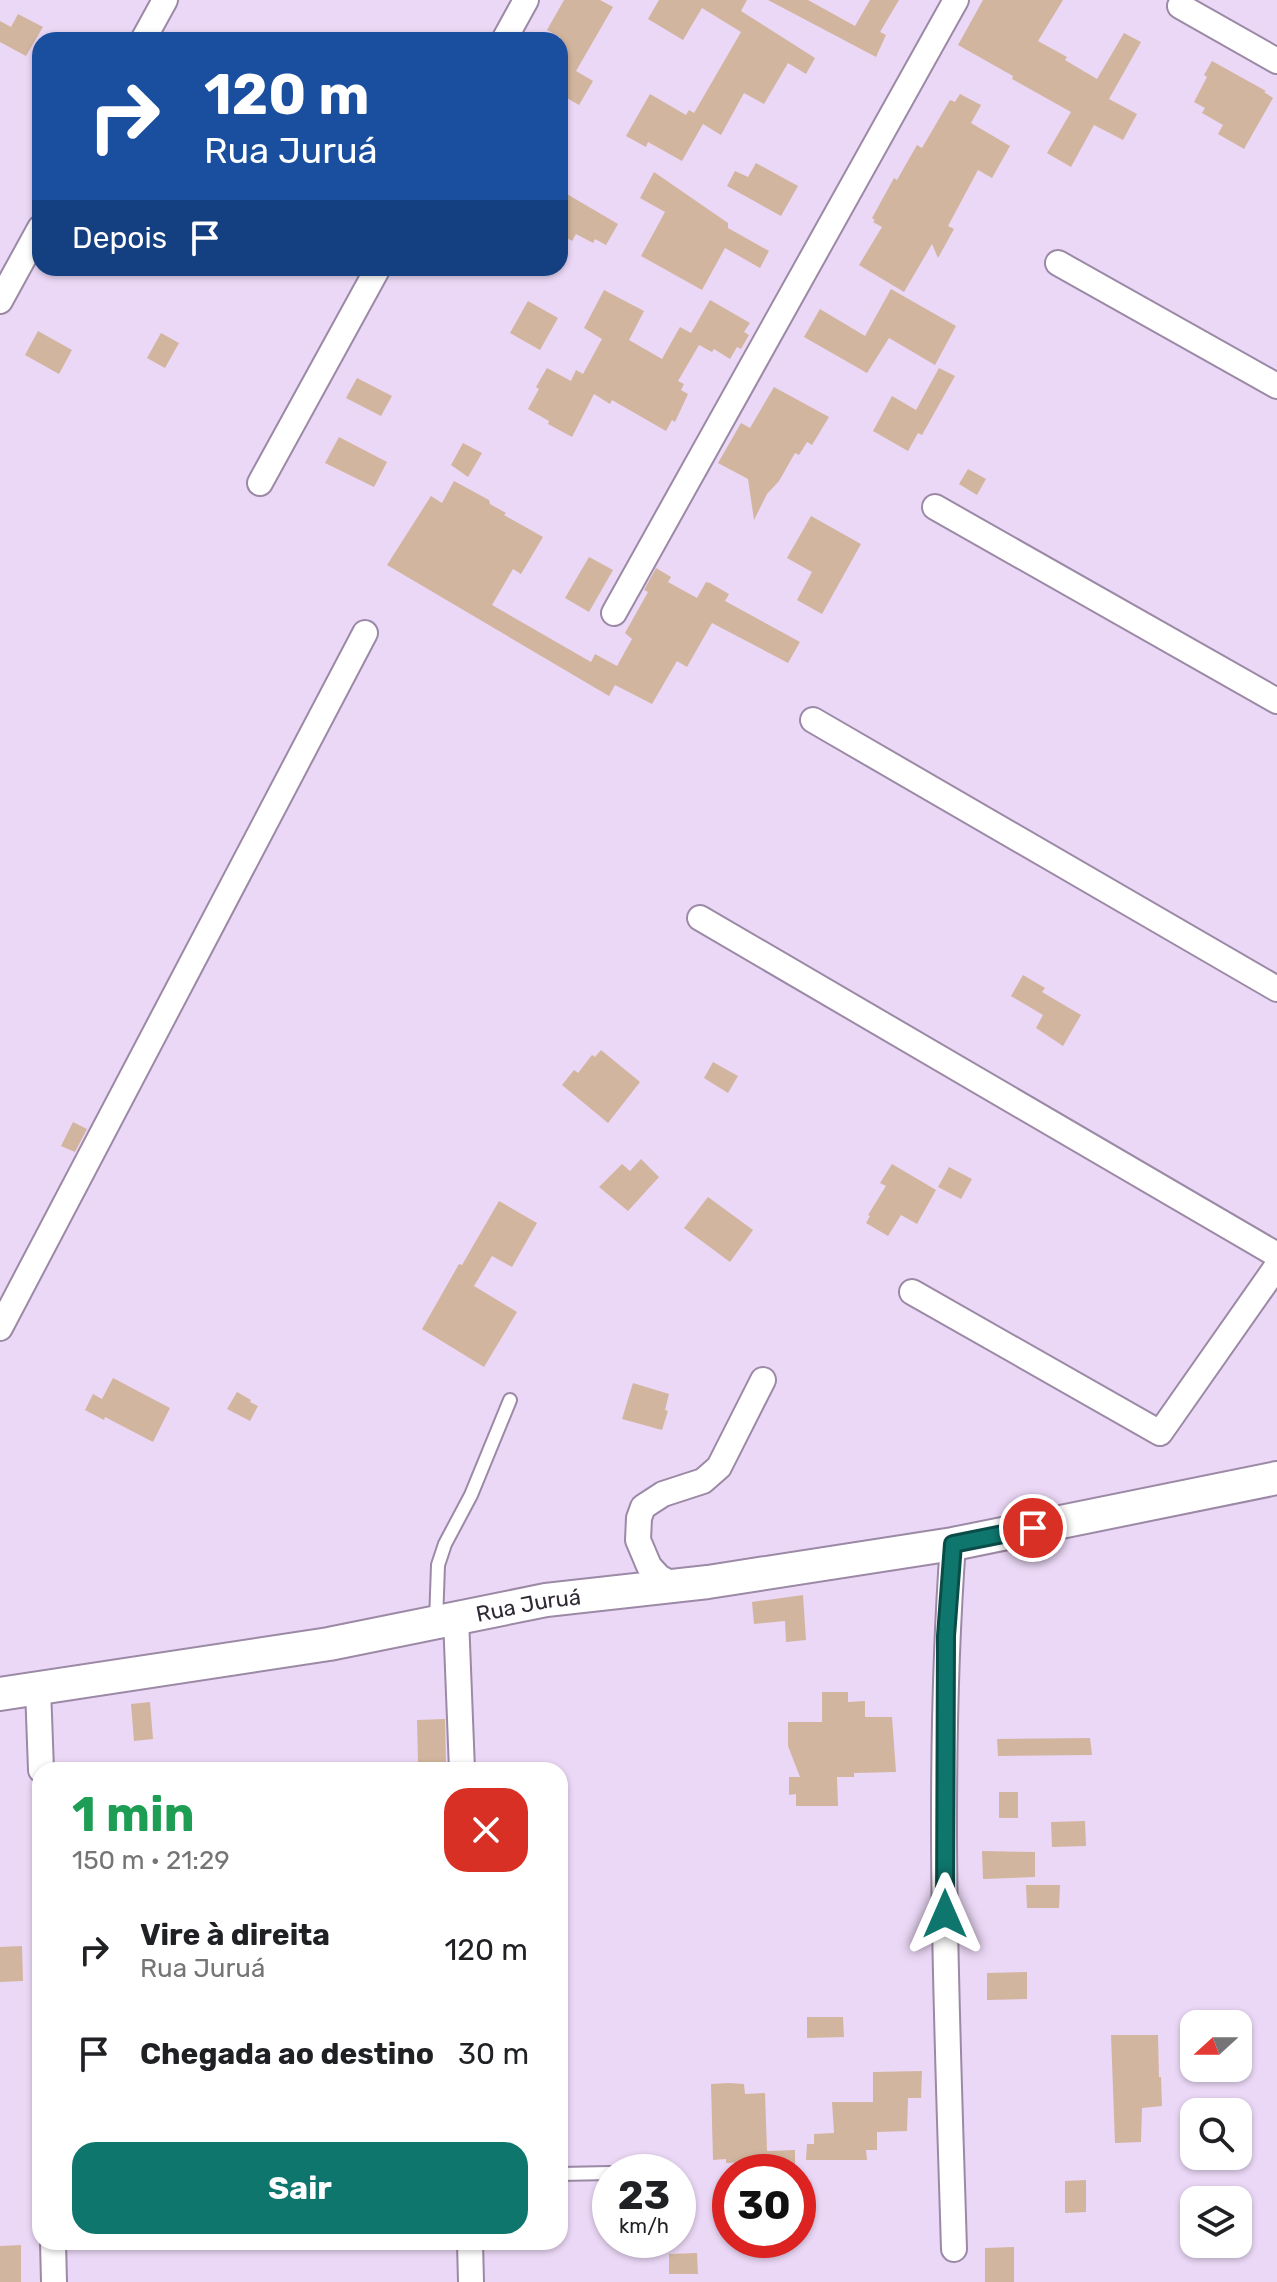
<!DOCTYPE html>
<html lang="pt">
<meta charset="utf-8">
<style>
body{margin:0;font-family:Rubik,sans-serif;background:#f2f2f2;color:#202124;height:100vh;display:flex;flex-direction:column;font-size:30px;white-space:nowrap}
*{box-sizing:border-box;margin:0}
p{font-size:26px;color:#757577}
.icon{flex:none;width:44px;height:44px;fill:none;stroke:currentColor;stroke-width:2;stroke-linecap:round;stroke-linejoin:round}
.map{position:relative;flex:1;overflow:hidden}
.side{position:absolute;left:32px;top:1762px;width:536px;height:488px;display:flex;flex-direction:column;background:#fff;border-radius:24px;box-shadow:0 2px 6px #0004}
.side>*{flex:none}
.guide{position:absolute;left:32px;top:32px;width:536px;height:244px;border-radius:24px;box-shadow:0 2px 6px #0004;background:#1a4fa0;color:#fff;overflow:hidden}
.needle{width:52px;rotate:249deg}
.fabs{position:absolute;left:1180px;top:2010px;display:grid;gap:16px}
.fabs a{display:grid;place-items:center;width:72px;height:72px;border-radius:16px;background:#fff;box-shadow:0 2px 6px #0004;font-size:40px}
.speed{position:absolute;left:592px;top:2154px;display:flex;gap:16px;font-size:40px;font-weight:700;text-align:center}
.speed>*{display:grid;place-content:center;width:104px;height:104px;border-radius:50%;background:#fff;box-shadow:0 2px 6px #0004;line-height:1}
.speed small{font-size:20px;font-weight:400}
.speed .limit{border:12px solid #d22;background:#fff;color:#111}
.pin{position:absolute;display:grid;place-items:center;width:68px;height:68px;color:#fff;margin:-34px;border:4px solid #fff;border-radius:50%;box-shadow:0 2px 8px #0007}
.me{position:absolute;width:88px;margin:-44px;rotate:0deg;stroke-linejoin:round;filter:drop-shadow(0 0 6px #0008)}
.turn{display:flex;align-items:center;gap:28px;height:168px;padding:0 40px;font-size:36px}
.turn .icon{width:104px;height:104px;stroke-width:2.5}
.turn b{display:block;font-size:56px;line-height:68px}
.then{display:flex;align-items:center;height:76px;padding:0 40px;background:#0003;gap:16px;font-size:30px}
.round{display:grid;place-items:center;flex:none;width:84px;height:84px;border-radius:24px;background:#f2f2f2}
.head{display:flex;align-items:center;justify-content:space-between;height:136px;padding:0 40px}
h1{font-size:48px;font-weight:700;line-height:60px;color:#1e9e55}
.cta{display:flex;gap:16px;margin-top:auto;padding:16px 40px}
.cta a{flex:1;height:92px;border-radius:24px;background:#0f766e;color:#fff;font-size:32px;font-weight:700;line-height:92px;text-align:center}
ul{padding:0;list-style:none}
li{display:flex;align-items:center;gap:24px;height:104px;padding:0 40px}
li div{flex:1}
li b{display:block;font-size:30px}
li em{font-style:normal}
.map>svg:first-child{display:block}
</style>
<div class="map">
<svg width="1277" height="2282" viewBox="0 0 1277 2282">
<rect width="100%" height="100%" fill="#ebd8f6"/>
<g fill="#d2b59e">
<path d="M 564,0 L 600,0 L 613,7 L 576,71 L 593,81 L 579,105 L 562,95 L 560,99 L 560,37 L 547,30 Z"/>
<path d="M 659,0 L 747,0 L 741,11 L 815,58 L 806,74 L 788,63 L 764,104 L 744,93 L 721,135 L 703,124 L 682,161 L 648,142 L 646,147 L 626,136 L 650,94 L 686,115 L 689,110 L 694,113 L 741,32 L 702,8 L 683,40 L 648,19 Z"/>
<path d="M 768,0 L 808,0 L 855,26 L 870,0 L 899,0 L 880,32 L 886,35 L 876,57 Z"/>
<path d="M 983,0 L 1063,0 L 1038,41 L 1067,57 L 1065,60 L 1097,79 L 1124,33 L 1141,42 L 1109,99 L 1137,114 L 1123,140 L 1094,125 L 1071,167 L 1047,153 L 1071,112 L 1012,79 L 1013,76 L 958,45 Z"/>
<path d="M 18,14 L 43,27 L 26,56 L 0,42 L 0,21 L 11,27 Z"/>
<path d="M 1212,61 L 1266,91 L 1264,92 L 1273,98 L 1244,149 L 1218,134 L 1223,125 L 1202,113 L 1205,108 L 1194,102 L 1207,77 L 1204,75 Z"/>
<path d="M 960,94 L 981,105 L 971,123 L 1010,146 L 992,178 L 978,170 L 948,226 L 954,229 L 938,258 L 932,244 L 904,292 L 859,265 L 882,227 L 873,222 L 875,220 L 872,218 L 894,178 L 897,180 L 917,145 L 922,148 L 950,100 L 955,102 Z"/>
<path d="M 756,163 L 798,186 L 781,216 L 727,186 L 735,171 L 748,177 Z"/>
<path d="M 654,172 L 728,223 L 728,228 L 769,251 L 760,268 L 725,248 L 702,290 L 641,256 L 665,212 L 640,198 Z"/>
<path d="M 560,190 L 618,224 L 606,245 L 595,239 L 593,243 L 576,234 L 572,241 L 560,234 Z"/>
<path d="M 891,289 L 956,326 L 935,365 L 889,338 L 867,373 L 804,337 L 820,309 L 865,336 Z"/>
<path d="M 604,290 L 644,311 L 629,340 L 662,359 L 680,327 L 691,333 L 710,300 L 750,323 L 744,332 L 749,335 L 741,349 L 737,347 L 730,359 L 714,349 L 712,352 L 699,345 L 678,381 L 684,384 L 681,390 L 688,394 L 675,422 L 672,420 L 666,431 L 612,400 L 610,404 L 594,394 L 572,437 L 548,424 L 549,421 L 528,409 L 539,389 L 536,387 L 547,368 L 571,381 L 576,370 L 583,374 L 602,339 L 584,328 Z"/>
<path d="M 528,301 L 558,318 L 540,350 L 510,333 Z"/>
<path d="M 38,331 L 72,350 L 59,374 L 25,355 Z"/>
<path d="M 161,333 L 179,343 L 165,368 L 147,358 Z"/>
<path d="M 939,368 L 955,376 L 922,435 L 918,433 L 908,451 L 873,431 L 892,396 L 916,410 Z"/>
<path d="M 357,378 L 392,396 L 381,416 L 346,398 Z"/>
<path d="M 774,387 L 829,417 L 812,445 L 807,442 L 799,455 L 795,453 L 779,481 L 767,494 L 754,520 L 748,479 L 718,463 L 741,423 L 750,428 Z"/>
<path d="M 339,437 L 387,462 L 374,487 L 325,463 Z"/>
<path d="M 463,443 L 482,453 L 468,477 L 451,465 Z"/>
<path d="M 968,469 L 986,479 L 977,495 L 959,484 Z"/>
<path d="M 454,481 L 489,500 L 490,504 L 506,513 L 504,515 L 543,537 L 521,574 L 513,569 L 492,605 L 591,662 L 595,654 L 617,666 L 632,639 L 625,633 L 648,592 L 644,590 L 656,568 L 671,577 L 668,582 L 697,598 L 706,582 L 710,583 L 729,594 L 725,601 L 800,642 L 788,663 L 712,623 L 687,667 L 677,661 L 652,704 L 615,685 L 609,696 L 387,565 L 431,496 L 442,503 Z"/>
<path d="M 811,516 L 861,544 L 822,614 L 797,600 L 812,572 L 787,558 Z"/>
<path d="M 589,557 L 613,570 L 589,612 L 565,598 Z"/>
<path d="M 1023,975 L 1045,988 L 1042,992 L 1081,1015 L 1063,1046 L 1036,1028 L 1043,1015 L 1011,996 Z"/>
<path d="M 601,1050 L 640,1082 L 608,1123 L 562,1085 L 574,1070 L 578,1073 L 592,1055 L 595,1057 Z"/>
<path d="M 713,1062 L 738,1076 L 728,1093 L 704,1078 Z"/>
<path d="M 73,1122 L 87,1129 L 75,1152 L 61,1146 Z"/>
<path d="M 641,1159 L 659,1177 L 628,1211 L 599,1187 L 622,1164 L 630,1171 Z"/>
<path d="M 892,1164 L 936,1190 L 917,1224 L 901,1215 L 888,1236 L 866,1223 L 870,1216 L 868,1215 L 886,1186 L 880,1183 Z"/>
<path d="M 949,1167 L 972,1179 L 961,1199 L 938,1187 Z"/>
<path d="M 708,1197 L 753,1230 L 730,1262 L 684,1228 Z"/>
<path d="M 499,1201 L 537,1223 L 512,1267 L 492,1256 L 474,1286 L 517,1312 L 484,1367 L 422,1329 L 459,1264 L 462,1265 Z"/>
<path d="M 113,1378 L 170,1408 L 153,1442 L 105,1417 L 104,1420 L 85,1410 L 93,1394 L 102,1399 Z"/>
<path d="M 633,1383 L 669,1394 L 665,1410 L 668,1411 L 662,1430 L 622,1419 Z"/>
<path d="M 237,1392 L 251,1400 L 250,1402 L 258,1406 L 250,1421 L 227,1409 Z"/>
<path d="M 803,1595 L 806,1640 L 786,1642 L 785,1621 L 754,1624 L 752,1602 Z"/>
<path d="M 822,1692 L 848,1692 L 848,1702 L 865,1701 L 865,1717 L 892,1717 L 896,1772 L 854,1773 L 854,1777 L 837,1777 L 838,1806 L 796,1806 L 796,1794 L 789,1795 L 789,1777 L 800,1777 L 788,1746 L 788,1722 L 822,1722 Z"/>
<path d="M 150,1702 L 153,1739 L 134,1741 L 131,1704 Z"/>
<path d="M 445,1719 L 446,1763 L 418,1764 L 417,1720 Z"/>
<path d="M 1090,1738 L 1092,1755 L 998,1756 L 997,1739 Z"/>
<rect x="999" y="1792" width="19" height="26"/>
<path d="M 1085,1821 L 1086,1846 L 1052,1847 L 1051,1822 Z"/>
<path d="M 982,1851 L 1035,1852 L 1035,1877 L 983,1879 Z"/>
<path d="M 1026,1885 L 1060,1885 L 1059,1908 L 1027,1908 Z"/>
<path d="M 22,1946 L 23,1981 L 0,1982 L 0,1947 Z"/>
<path d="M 1027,1972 L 1027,1999 L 987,2000 L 987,1973 Z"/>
<path d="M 807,2017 L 843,2017 L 844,2037 L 807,2038 Z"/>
<path d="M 1111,2035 L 1158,2035 L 1159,2077 L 1161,2077 L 1162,2106 L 1142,2108 L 1141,2142 L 1115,2143 Z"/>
<path d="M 922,2071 L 921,2098 L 908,2098 L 907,2131 L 877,2132 L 877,2150 L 866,2150 L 867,2160 L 806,2160 L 807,2144 L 814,2144 L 814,2134 L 834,2133 L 832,2102 L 873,2102 L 873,2072 Z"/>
<path d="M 729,2083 L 744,2084 L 745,2094 L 765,2093 L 767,2151 L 795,2150 L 795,2170 L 755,2171 L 754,2162 L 726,2163 L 726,2159 L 713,2160 L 711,2084 Z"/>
<path d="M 1086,2180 L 1086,2212 L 1065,2213 L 1065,2181 Z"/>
<path d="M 21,2245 L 21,2282 L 0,2282 L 0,2246 Z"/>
<path d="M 1014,2247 L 1014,2282 L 985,2282 L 985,2248 Z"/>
<path d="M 697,2253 L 698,2274 L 669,2274 L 669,2254 Z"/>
</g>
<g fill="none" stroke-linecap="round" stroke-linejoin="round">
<g stroke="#9b89a5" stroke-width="16">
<g id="service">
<path d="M 436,1622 L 438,1565 L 445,1544 L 471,1495 L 510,1400"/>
<path d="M 560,2174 L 610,2173"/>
</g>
</g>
<g stroke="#9b89a5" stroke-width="28">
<g id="minor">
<path d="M 1180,6 L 1277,61"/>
<path d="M 143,40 L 165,0"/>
<path d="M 504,40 L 526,0"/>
<path d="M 1058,263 L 1277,386"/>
<path d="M 0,301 L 40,228"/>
<path d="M 260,483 L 378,268"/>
<path d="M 935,507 L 1277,701"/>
<path d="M 614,613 L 956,0"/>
<path d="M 813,720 L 1277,989"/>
<path d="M 700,918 L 1277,1255"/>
<path d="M 912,1292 L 1160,1433 L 1277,1266"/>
<path d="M 0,1328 L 365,633"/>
<path d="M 953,1544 C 936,1778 947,2014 954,2249"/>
<path d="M 673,1585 L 659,1577 L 649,1566 L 638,1540 L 639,1518 L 643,1507 L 663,1494 L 703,1481 L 719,1467 L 763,1380"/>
<path d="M 456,1618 L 462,1770"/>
<path d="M 38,1688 L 41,1770"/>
<path d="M 53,2242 L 54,2282"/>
<path d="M 470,2242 L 471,2282"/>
</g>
</g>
<g stroke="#9b89a5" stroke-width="36">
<g id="tertiary">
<path id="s1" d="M 0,1694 L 329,1644 L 546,1600 L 708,1582 L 953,1544 L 1277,1478"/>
</g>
</g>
<use href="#service" stroke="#fff" stroke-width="12"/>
<use href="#minor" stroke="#fff" stroke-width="24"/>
<use href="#tertiary" stroke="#fff" stroke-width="32"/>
</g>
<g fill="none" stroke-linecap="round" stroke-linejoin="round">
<g stroke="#0a4d48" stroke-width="20">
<path id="route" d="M 945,1914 L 946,1636 L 953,1544 L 1033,1528"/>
</g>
<use href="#route" stroke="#0f766e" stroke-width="14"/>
</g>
<g text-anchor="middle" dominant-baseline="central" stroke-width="6" stroke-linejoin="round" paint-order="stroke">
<g font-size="22" fill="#302934" stroke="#ebd8f6">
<text stroke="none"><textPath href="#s1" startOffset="536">Rua Juruá</textPath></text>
</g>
</g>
</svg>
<div class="fabs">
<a><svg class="needle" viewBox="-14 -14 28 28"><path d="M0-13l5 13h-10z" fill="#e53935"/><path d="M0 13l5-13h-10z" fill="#757577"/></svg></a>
<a><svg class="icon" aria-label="search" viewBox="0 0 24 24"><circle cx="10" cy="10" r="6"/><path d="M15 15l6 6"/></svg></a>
<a><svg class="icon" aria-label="layers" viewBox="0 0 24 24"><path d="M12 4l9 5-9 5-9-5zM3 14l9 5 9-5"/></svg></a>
</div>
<div class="speed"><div>23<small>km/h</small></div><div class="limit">30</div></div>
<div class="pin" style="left:1033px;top:1528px;background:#d93025"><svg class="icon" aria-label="arrive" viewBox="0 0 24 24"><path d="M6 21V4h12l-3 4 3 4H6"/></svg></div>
<svg class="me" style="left:945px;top:1914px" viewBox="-20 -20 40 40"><path d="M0-17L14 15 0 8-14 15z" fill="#0f766e" stroke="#fff" stroke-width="4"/></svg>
<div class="guide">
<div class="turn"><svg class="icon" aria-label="right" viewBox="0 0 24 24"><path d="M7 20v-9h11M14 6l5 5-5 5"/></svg><div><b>120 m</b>Rua Juruá</div></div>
<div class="then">Depois<svg class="icon" aria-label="arrive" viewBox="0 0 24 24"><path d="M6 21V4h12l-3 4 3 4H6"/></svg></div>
</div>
<section class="side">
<div class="head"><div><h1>1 min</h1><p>150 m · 21:29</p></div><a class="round" style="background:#d93025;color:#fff"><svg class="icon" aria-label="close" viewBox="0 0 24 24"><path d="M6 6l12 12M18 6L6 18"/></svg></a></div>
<ul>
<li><svg class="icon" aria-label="right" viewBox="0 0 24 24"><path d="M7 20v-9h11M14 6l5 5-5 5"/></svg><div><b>Vire à direita</b><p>Rua Juruá</p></div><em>120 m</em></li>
<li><svg class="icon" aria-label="arrive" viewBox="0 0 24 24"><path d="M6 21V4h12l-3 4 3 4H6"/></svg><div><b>Chegada ao destino</b></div><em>30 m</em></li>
</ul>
<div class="cta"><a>Sair</a></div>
</section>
</div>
